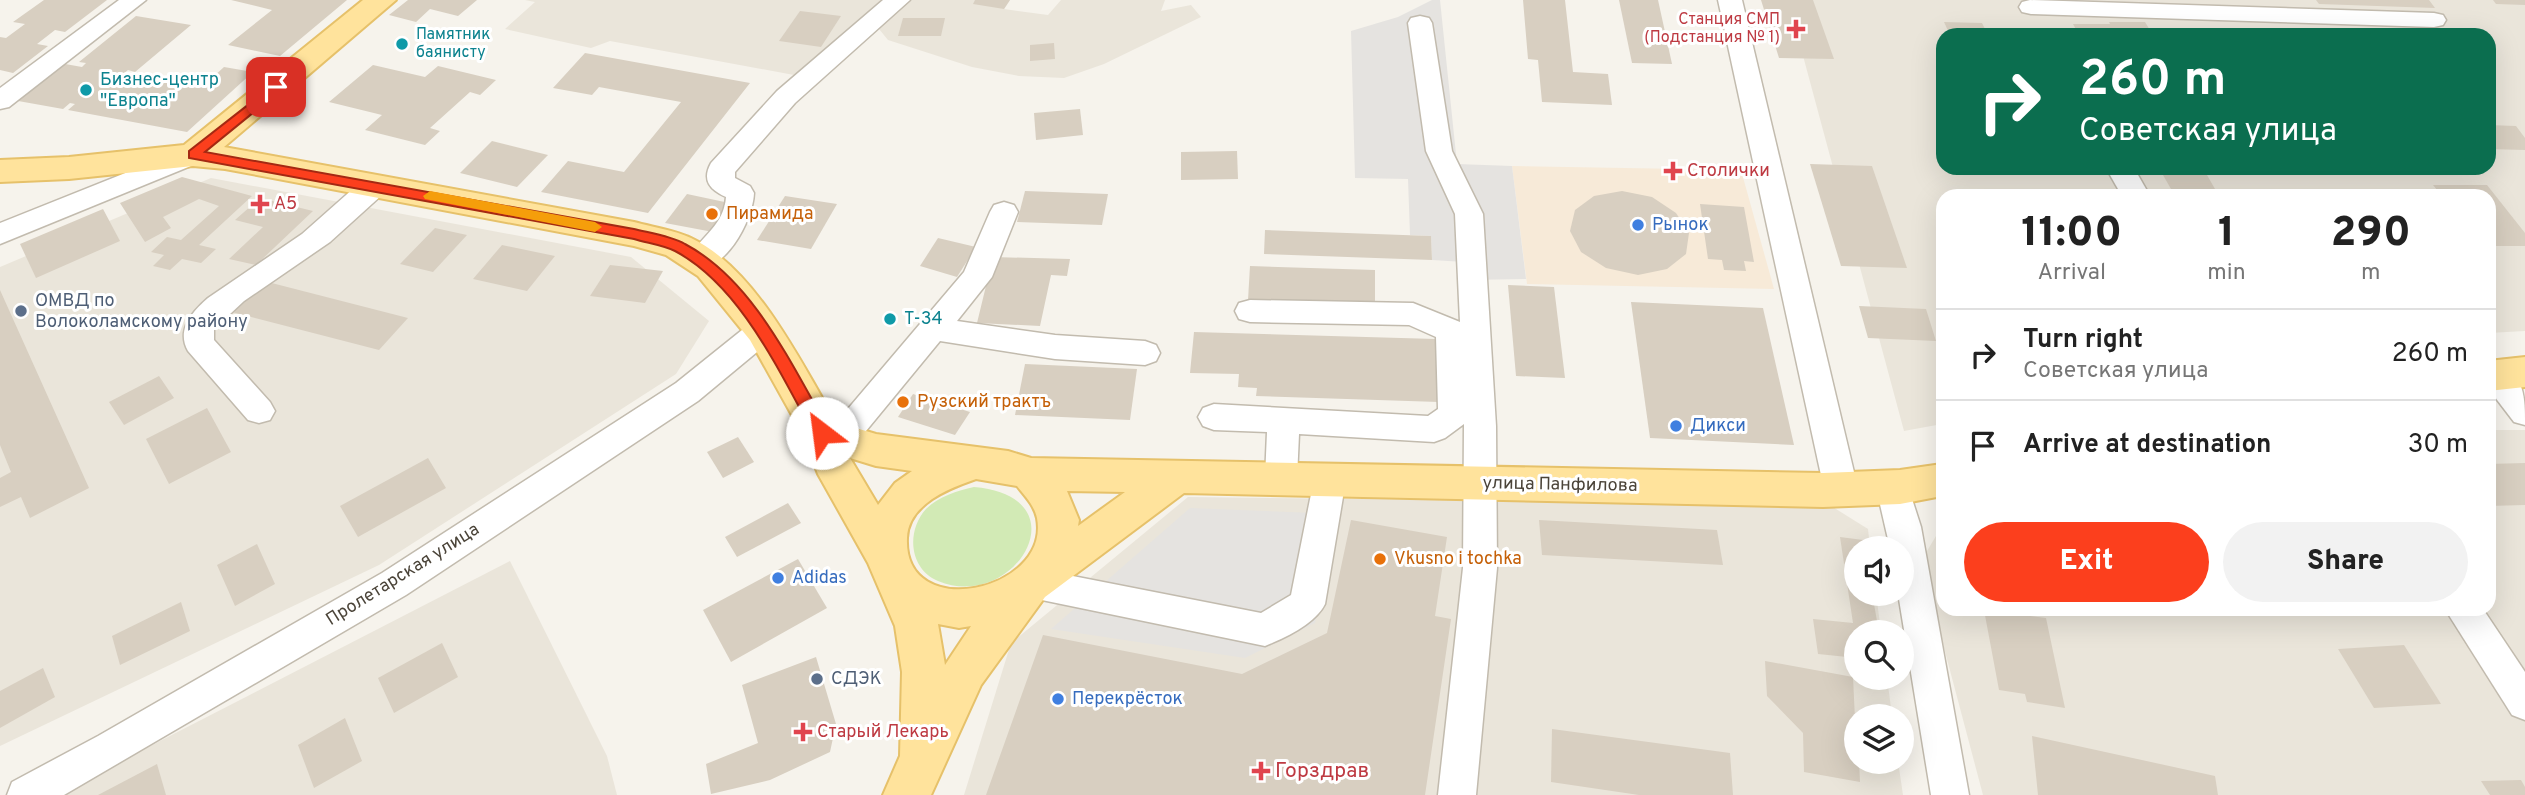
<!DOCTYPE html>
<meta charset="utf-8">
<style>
body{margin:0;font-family:Overpass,sans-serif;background:#f2f2f2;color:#222;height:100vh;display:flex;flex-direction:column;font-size:26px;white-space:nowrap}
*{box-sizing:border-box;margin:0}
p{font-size:23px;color:#767676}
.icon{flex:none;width:38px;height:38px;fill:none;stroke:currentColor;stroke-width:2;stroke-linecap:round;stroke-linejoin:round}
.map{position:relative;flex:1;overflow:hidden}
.details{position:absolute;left:1936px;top:189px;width:560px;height:427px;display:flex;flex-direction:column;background:#fff;border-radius:21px;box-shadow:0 7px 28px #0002}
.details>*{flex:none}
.banner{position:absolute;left:1936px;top:28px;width:560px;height:147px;border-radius:21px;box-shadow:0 7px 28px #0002;background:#0b6e4f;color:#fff;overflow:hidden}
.controls{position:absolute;left:1844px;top:536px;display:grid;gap:14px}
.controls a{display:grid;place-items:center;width:70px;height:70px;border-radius:50%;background:#fff;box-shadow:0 7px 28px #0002;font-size:35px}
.pin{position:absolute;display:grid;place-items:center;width:60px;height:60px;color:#fff;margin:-30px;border-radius:14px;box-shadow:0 4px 10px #0006}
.me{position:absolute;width:77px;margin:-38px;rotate:330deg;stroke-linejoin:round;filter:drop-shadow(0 0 5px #0008)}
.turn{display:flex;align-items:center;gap:24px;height:147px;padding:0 28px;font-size:32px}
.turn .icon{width:91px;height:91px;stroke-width:2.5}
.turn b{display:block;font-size:49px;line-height:60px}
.eta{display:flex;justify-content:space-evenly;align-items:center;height:119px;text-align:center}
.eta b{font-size:42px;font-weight:800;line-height:49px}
.cta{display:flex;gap:14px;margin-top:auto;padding:14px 28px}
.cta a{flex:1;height:80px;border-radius:42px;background:#fc3f1d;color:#fff;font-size:28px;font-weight:800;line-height:80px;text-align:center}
.cta a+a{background:#f2f2f2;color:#222}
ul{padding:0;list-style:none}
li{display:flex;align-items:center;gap:21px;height:91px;padding:0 28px;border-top:2px solid #e0e0e0}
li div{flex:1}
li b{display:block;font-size:26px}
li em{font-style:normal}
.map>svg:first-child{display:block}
</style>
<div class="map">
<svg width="2525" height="795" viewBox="0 0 2525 795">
<rect width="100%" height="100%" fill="#f6f3ec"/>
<g fill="#eae5da" fill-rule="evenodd">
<path d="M 525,0 L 885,0 L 794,75 L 610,41 L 591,48 L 505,29 L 535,2 Z"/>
<path d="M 909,0 L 1010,0 L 1004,9 L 1048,15 L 1061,0 L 1165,0 L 1161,11 L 1191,5 L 1201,17 L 1104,64 L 1064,78 L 1019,76 L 972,67 L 888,40 L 879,29 L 880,24 Z"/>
<path d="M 1788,0 L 2525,0 L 2525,331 L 2489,333 L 2488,196 L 1942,196 L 1942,424 L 1904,431 ZM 1942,35 L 2488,35 L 2488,168 L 1942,168 Z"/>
<path d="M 211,178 L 631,257 L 709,321 L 676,374 L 379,565 L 0,746 L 0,267 Z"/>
<path d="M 2489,430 L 2525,430 L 2525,795 L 1983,795 L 1921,561 L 1942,526 L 1942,609 L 2488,609 Z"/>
<path d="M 1188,497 L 1828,504 L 1868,529 L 1870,548 L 1857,548 L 1857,593 L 1876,593 L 1881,632 L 1857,632 L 1857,677 L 1887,677 L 1892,716 L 1857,716 L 1857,761 L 1898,761 L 1903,795 L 964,795 L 1011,643 Z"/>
<path d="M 510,561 L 607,756 L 617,795 L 55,795 Z"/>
</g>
<path fill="#f7ead8" d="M 1512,166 L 1741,170 L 1774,289 L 1527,284 Z"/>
<path fill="#d2eab5" d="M 974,487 C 1085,497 1014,613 938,581 C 909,569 906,531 926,509 C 939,496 957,491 974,487 Z"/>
<g fill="#e5e3e0">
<path d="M 1432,0 L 1440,0 L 1457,164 L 1512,166 L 1526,279 L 1467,280 L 1464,262 L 1432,260 L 1431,236 L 1410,235 L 1408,179 L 1355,178 L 1351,31 L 1398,17 Z"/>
<path d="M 1190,508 L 1340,514 L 1315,623 L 1245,658 L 1051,629 Z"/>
</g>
<g fill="#d8cfc1">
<path d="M 44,0 L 107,0 L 65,32 L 55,30 L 37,44 L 48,46 L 13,73 L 0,70 L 0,37 L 6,38 L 25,24 L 13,22 Z"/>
<path d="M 231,0 L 347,0 L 280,56 L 228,45 L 272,10 Z"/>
<path d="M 408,0 L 477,0 L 458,16 L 430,9 L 416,22 L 389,15 Z"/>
<path d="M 975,0 L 1010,0 L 1004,9 L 973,4 Z"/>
<path d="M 1523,0 L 1565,0 L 1573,72 L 1608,74 L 1612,105 L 1542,102 L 1538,60 L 1528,59 Z"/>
<path d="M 1619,0 L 1658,0 L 1672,64 L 1632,63 Z"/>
<path d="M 1761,0 L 1813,0 L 1834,59 L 1779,58 Z"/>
<path d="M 2316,0 L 2429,0 L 2435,8 L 2319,4 Z"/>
<path d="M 2493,0 L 2525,0 L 2525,5 L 2496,4 Z"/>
<path d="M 800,11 L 841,16 L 821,47 L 779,41 Z"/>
<path d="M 136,16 L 191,25 L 135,72 L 128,70 L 123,74 L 192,86 L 203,76 L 212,78 L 224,67 L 253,72 L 187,132 L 68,110 L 75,104 L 70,103 L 63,109 L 7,99 L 54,62 L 82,67 L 86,63 L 79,62 Z"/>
<path d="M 903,18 L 945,18 L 941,36 L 898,36 Z"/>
<path d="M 1944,22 L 1982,23 L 1988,35 L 1950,35 Z"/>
<path d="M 2109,22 L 2145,22 L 2153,35 L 2079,35 L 2073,24 L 2110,24 Z"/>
<path d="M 1054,43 L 1055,59 L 1030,61 L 1030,45 Z"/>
<path d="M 585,53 L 750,83 L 648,213 L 541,192 L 568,161 L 624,172 L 681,102 L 599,87 L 592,95 L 553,88 Z"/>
<path d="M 373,65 L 425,77 L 438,66 L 496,80 L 480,95 L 470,92 L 430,128 L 440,131 L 425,145 L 365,130 L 382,115 L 329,102 Z"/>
<path d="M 1080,109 L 1083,135 L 1036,140 L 1034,113 Z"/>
<path d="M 2488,125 L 2516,126 L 2525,138 L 2525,150 L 2488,149 Z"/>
<path d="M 492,141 L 548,155 L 517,187 L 460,173 Z"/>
<path d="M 1237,151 L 1238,179 L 1181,180 L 1181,152 Z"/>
<path d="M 1810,164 L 1872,166 L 1907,268 L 1841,266 Z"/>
<path d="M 2058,168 L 2094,168 L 2098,175 L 2061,174 Z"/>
<path d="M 2159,168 L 2203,168 L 2219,196 L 2175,196 Z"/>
<path d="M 182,177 L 252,196 L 199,245 L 216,249 L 201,263 L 182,259 L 170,270 L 153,266 L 164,255 L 151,252 L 167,237 L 181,240 L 219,206 L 199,199 L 163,217 L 171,228 L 145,242 L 120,203 Z"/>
<path d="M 2433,185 L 2487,185 L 2525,233 L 2525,246 L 2488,246 L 2488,196 L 2442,196 Z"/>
<path d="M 1025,191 L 1108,194 L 1102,225 L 1017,222 Z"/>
<path d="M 1622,191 L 1652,197 L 1676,213 L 1689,233 L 1686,254 L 1667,269 L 1638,275 L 1606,268 L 1581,252 L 1570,231 L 1575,210 L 1594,196 Z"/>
<path d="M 687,194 L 734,204 L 713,232 L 665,223 Z"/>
<path d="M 785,196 L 837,204 L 811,249 L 757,240 Z"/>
<path d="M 260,198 L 313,211 L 256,265 L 229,259 L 263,227 L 235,220 Z"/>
<path d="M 1700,204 L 1744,207 L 1754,262 L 1744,261 L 1746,271 L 1724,270 L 1722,260 L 1708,259 Z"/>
<path d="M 103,209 L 120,241 L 36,278 L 20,244 Z"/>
<path d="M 435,228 L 467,235 L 433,272 L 400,264 Z"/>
<path d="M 1265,230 L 1431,236 L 1432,260 L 1264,254 Z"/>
<path d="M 938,238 L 976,247 L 957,277 L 920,266 Z"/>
<path d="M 502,245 L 555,256 L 527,291 L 473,279 Z"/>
<path d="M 993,257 L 1070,259 L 1067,276 L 1051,275 L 1040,326 L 977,323 Z"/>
<path d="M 610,265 L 663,271 L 645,303 L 590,296 Z"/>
<path d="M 1250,266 L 1375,270 L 1375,304 L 1248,300 Z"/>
<path d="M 260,280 L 408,318 L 379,350 L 228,311 Z"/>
<path d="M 1508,285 L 1554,287 L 1565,378 L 1516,376 Z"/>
<path d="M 0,290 L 89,488 L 30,518 L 21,497 L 0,507 L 0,478 L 11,472 L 0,445 Z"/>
<path d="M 1631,302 L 1763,308 L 1794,445 L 1650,438 Z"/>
<path d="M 1859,306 L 1926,309 L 1936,341 L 1868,338 Z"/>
<path d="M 1194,332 L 1436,339 L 1439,402 L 1256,396 L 1257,388 L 1238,387 L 1239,374 L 1190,373 Z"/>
<path d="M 1025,364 L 1137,369 L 1130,420 L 1015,415 Z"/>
<path d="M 159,376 L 174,398 L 124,425 L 109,402 Z"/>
<path d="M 913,394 L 970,412 L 955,435 L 898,417 Z"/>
<path d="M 207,408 L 231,452 L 169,484 L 146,439 Z"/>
<path d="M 738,437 L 754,462 L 723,478 L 707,452 Z"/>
<path d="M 428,458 L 446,488 L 358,537 L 340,506 Z"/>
<path d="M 2525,463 L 2525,505 L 2488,506 L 2488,464 Z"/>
<path d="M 788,503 L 801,523 L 737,557 L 725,537 Z"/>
<path d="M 1351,520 L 1447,537 L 1435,616 L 1451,619 L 1425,795 L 986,795 L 1043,635 L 1242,674 L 1327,633 Z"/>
<path d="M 1539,520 L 1717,530 L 1723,565 L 1542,555 Z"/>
<path d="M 1840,537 L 1863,540 L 1865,548 L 1857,548 L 1857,593 L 1872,593 L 1879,632 L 1857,632 L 1857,658 L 1818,654 L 1813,619 L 1853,623 Z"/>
<path d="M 257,544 L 275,584 L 235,606 L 217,565 Z"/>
<path d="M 798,559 L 827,608 L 731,662 L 703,610 Z"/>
<path d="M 181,602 L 190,631 L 120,665 L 112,636 Z"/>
<path d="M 1984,610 L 2046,618 L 2065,708 L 2027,702 L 2025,694 L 1999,690 Z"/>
<path d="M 442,643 L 458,677 L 394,713 L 378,678 Z"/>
<path d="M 2404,645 L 2441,704 L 2374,708 L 2338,649 Z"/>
<path d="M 816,657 L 836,724 L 830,752 L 770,780 L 711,794 L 706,764 L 758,743 L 742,685 Z"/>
<path d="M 1765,661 L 1853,677 L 1857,761 L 1859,761 L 1860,782 L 1804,772 L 1803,733 L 1767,696 Z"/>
<path d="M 43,668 L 55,697 L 0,728 L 0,691 Z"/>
<path d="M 345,718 L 362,761 L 314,788 L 298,745 Z"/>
<path d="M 1552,729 L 1730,753 L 1733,795 L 1639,795 L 1551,782 Z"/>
<path d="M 2032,736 L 2215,776 L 2218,795 L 2038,795 Z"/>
<path d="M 157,764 L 166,795 L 98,795 Z"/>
<path d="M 2521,780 L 2525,787 L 2525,795 L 2490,795 L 2481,781 Z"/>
</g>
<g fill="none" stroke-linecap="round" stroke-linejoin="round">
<g stroke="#c2bbae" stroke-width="3">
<g id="minor">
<path d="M 119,0 L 146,0 L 9,107 L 0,109 L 0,88 Z"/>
<path d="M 883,0 L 910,0 L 795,103 L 735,172 L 735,178 L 750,186 L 754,193 C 753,221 723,277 691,267 L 687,260 C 700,237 724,226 726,197 C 711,190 701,181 711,163 L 777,91 Z"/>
<path d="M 1718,0 L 1742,0 L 1858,489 L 1853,499 L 1841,503 L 1829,499 L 1824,489 Z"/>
<path d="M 2030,0 L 2434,13 L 2443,15 L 2446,20 L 2443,25 L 2434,27 L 2031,14 L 2022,12 L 2019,7 L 2022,2 Z"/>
<path d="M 1420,16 L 1429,18 L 1432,23 L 1452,151 L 1483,214 L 1496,426 L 1497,568 L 1476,795 L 1438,795 L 1463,568 L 1464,424 L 1445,438 L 1434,442 L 1299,434 L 1297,478 L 1293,487 L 1281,491 L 1269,487 L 1265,478 L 1267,432 L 1214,430 L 1203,426 L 1198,417 L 1203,408 L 1214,404 L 1428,416 L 1438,409 L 1436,337 L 1409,325 L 1250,322 L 1239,319 L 1235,311 L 1239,303 L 1250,300 L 1413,303 L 1460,322 L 1455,214 L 1426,151 L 1408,23 L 1411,18 Z"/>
<path d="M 193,146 L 203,149 L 207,155 L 203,161 L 0,244 L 0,223 Z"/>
<path d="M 2106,168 L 2134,168 L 2150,196 L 2122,196 Z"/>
<path d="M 373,178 L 383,180 L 387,187 L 383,194 L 330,242 L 244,301 L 214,329 L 214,340 L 270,402 L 275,411 L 270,420 L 259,423 L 248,420 L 188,351 C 176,330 192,312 208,298 L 302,234 L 363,180 Z"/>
<path d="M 1004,202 L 1014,205 L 1018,212 L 992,277 L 957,321 L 1055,335 L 1145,341 L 1156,345 L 1160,353 L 1156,361 L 1145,365 L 1055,359 L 940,341 L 852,448 L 841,452 L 830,448 L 825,439 L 830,430 L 964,272 L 990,212 L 994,205 Z"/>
<path d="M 763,319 L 774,322 L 778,330 L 774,338 L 698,401 L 406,595 L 64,795 L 7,795 L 12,782 L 98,736 L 382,573 L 676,383 L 752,322 Z"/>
<path d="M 2496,363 C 2525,373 2525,398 2525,425 L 2514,422 L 2488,388 L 2488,365 Z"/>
<path d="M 1330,466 L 1342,470 L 1346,479 L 1325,604 C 1315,624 1285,638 1265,646 L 1032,598 L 1020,594 L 1015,583 L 1020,572 L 1032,568 L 1261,613 L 1291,595 L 1314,479 L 1318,470 Z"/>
<path d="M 1893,473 L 1905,477 L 1921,527 L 1969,795 L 1931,795 L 1898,593 L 1902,593 L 1902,548 L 1890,548 L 1876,487 L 1881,477 Z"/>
<path d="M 2445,609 L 2483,609 L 2525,672 L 2525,720 L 2512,715 Z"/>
</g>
</g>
<g stroke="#e6c16a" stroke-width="4">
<g id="major">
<path d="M 363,0 L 396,0 L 224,147 L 634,222 C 652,227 674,230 691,238 C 755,268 801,362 836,422 L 876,434 L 1008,451 L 1031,458 L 1823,473 L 1900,470 L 1942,464 L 1942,496 L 1900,504 L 1823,507 L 1184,493 L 1045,597 L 981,685 L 931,795 L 883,795 L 900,756 L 902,672 L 895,626 L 868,563 L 818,474 L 803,435 L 750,340 L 698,276 L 666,255 L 634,246 L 225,169 L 193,166 L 69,179 L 0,182 L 0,160 L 69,157 L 184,145 ZM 850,458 L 876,466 L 912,471 L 895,483 L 878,505 ZM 976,479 L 1017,486 C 1025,496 1034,505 1037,518 C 1051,591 903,624 907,538 C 908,504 950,488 976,479 ZM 1067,491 L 1125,492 L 1078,526 L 1079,520 ZM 938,624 L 959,628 L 971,626 L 945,665 Z"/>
<path d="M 2525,357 L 2525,387 L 2488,391 L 2488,361 Z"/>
</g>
</g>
<use href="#minor" fill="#fff" fill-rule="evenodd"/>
<use href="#major" fill="#ffe39c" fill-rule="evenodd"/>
</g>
<path fill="#fc3f1d" stroke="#a42913" stroke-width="2" d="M 276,83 L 283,87 L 281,90 L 205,152 L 634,229 C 650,233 671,236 685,244 C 753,280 791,364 828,428 L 830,433 L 828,438 L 816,438 C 780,374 742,287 675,251 C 663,245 647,243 634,239 L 189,158 L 189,151 Z"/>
<path fill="#f59e0b" d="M 430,191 L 595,222 L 602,227 L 595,232 L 425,199 L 423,196 Z"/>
<g fill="#e0444e" stroke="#fff" stroke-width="2.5">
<path d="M1792.5 18.5h7v7h7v7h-7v7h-7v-7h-7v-7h7z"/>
<path d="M1669.5 160.5h7v7h7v7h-7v7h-7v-7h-7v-7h7z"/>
<path d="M256.5 193.5h7v7h7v7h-7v7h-7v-7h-7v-7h7z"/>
<path d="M799.5 721.5h7v7h7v7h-7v7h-7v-7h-7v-7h7z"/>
<path d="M1257.5 760.5h7v7h7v7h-7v7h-7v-7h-7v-7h7z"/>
</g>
<g fill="#0f9aa8" stroke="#fff" stroke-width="2.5">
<circle cx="402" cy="44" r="7"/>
<circle cx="86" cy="90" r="7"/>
<circle cx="890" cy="319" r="7"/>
</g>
<g fill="#e8710a" stroke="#fff" stroke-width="2.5">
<circle cx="712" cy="214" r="7"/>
<circle cx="903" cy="402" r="7"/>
<circle cx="1380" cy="559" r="7"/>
</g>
<g fill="#3f7fe0" stroke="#fff" stroke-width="2.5">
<circle cx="1638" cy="225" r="7"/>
<circle cx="1676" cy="426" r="7"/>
<circle cx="778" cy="578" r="7"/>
<circle cx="1058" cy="699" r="7"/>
</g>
<g fill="#5c6f8a" stroke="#fff" stroke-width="2.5">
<circle cx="21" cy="311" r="7"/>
<circle cx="817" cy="679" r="7"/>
</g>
<g text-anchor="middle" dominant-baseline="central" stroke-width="6" stroke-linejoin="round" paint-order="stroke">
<g font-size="16" fill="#be3a42" stroke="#fff" text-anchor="end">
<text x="1780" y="20">Станция СМП<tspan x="1780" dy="18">(Подстанция № 1)</tspan></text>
</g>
<g font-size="16" fill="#0d838f" stroke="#fff" text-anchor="start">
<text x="416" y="35">Памятник<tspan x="416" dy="18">баянисту</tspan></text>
</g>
<g font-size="18" fill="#0d838f" stroke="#fff" text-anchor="start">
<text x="100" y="80">Бизнес-центр<tspan x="100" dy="21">"Европа"</tspan></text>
<text x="904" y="319">Т-34</text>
</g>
<g font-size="18" fill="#be3a42" stroke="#fff" text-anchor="start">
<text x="1687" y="171">Столички</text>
<text x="274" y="204">А5</text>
<text x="817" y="732">Старый Лекарь</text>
</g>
<g font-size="18" fill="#c56008" stroke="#fff" text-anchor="start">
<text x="726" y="214">Пирамида</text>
<text x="917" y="402">Рузский трактъ</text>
<text x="1394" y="559">Vkusno i tochka</text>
</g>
<g font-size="18" fill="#366cbe" stroke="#fff" text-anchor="start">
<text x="1652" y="225">Рынок</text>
<text x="1690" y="426">Дикси</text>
<text x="792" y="578">Adidas</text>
<text x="1072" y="699">Перекрёсток</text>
</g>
<g font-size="18" fill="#4e5e75" stroke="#fff" text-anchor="start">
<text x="35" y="301">ОМВД по<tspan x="35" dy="21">Волоколамскому району</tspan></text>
<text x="831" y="679">СДЭК</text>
</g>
<g font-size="18" fill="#4b4439" stroke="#fff">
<text transform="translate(1560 485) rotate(1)">улица Панфилова</text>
<text transform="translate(403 575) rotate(-32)">Пролетарская улица</text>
</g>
<g font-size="21" fill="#be3a42" stroke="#fff" text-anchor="start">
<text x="1275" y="771">Горздрав</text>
</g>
</g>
</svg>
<div class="controls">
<a><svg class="icon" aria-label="sound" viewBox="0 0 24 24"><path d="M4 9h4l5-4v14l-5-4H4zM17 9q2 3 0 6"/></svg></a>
<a><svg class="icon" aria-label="search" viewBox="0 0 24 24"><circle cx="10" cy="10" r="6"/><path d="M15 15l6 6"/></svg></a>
<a><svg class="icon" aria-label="layers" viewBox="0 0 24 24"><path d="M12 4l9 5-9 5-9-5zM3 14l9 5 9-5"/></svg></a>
</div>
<div class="pin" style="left:276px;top:87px;background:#d93025"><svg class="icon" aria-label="arrive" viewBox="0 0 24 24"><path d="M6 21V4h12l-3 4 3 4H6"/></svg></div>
<svg class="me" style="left:822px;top:433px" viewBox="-20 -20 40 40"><circle r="19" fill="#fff"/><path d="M0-13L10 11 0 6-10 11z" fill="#fc3f1d"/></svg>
<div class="banner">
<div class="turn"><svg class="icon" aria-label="right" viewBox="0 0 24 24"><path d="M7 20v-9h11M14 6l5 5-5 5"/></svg><div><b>260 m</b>Советская улица</div></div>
</div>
<section class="details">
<div class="eta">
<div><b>11:00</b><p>Arrival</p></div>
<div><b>1</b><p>min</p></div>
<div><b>290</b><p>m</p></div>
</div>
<ul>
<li><svg class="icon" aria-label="right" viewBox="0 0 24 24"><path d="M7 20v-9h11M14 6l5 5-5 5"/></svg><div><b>Turn right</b><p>Советская улица</p></div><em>260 m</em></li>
<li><svg class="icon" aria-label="arrive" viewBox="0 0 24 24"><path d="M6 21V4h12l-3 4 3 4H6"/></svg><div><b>Arrive at destination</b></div><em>30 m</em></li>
</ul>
<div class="cta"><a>Exit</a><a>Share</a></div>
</section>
</div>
